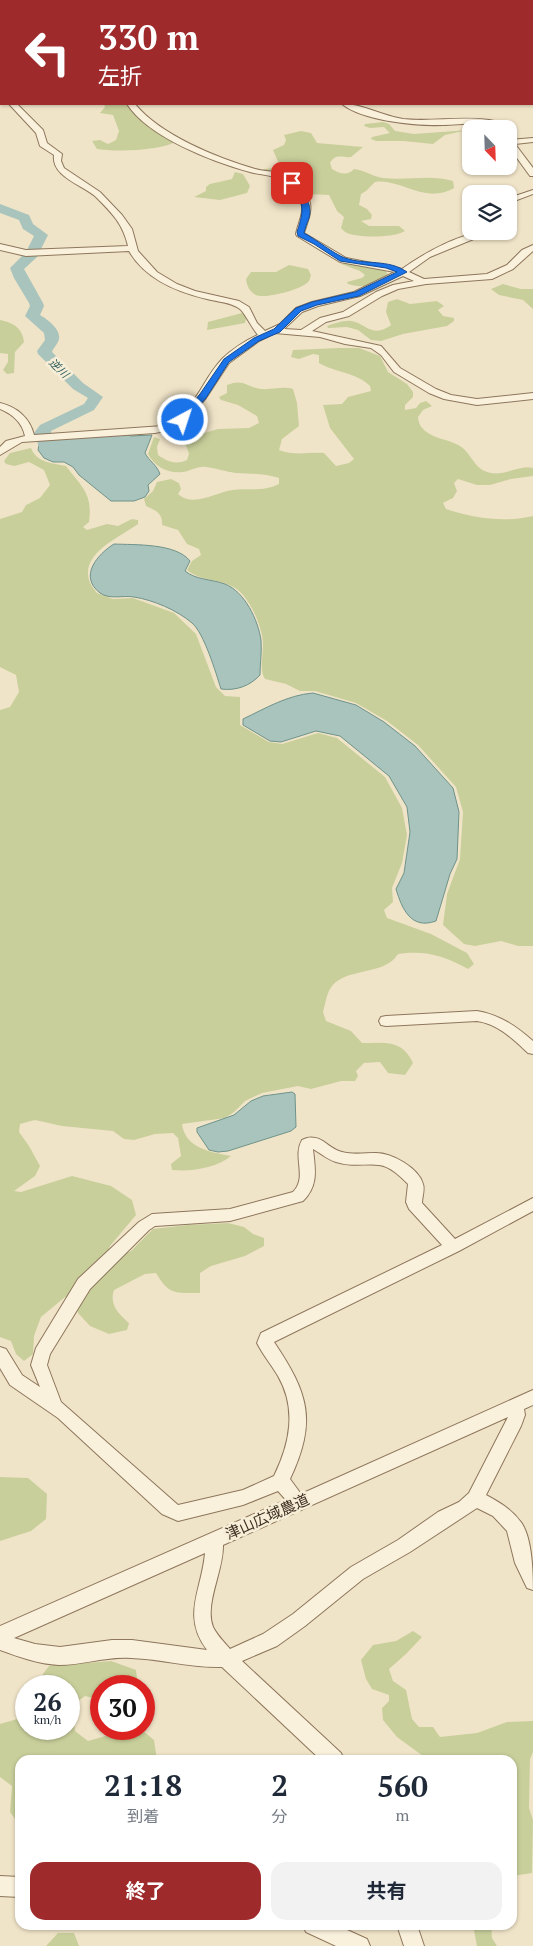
<!DOCTYPE html>
<html lang="ja">
<meta charset="utf-8">
<style>
body{margin:0;font-family:"PT Serif","Noto Sans JP",serif;background:#f2f2f3;color:#1f2937;height:100vh;display:flex;flex-direction:column;font-size:19px;white-space:nowrap}
*{box-sizing:border-box;margin:0}
p{font-size:16px;color:#747a83}
.icon{flex:none;width:28px;height:28px;fill:none;stroke:currentColor;stroke-width:2;stroke-linecap:round;stroke-linejoin:round}
.map{position:relative;flex:1;overflow:hidden}
.panel{position:absolute;left:15px;top:1755px;width:502px;height:175px;display:flex;flex-direction:column;background:#fff;border-radius:15px;box-shadow:0 1px 4px #0004}
.panel>*{flex:none}
.banner{position:absolute;left:0px;top:0px;width:534px;height:105px;box-shadow:0 1px 4px #0004;background:#9e2a2b;color:#fff;overflow:hidden}
.needle{width:32px;rotate:157deg}
.fabs{position:absolute;left:462px;top:120px;display:grid;gap:10px}
.fabs a{display:grid;place-items:center;width:55px;height:55px;border-radius:10px;background:#fff;box-shadow:0 1px 4px #0004;font-size:25px}
.speed{position:absolute;left:15px;top:1675px;display:flex;gap:10px;font-size:25px;font-weight:700;text-align:center}
.speed>*{display:grid;place-content:center;width:65px;height:65px;border-radius:50%;background:#fff;box-shadow:0 1px 4px #0004;line-height:1}
.speed small{font-size:12px;font-weight:400}
.speed .limit{border:8px solid #d22;background:#fff;color:#111}
.pin{position:absolute;display:grid;place-items:center;width:42px;height:42px;color:#fff;margin:-21px;border-radius:10px;box-shadow:0 2px 8px #0006}
.me{position:absolute;width:55px;margin:-28px;rotate:40deg;stroke-linejoin:round;filter:drop-shadow(0 0 4px #0008)}
.turn{display:flex;align-items:center;gap:18px;height:105px;padding:0 15px;font-size:22px}
.turn .icon{width:65px;height:65px;stroke-width:2.5}
.turn b{display:block;font-size:35px;line-height:42px}
.eta{display:flex;justify-content:space-evenly;align-items:center;height:85px;text-align:center}
.eta b{font-size:30px;font-weight:700;line-height:35px}
.primary-button{display:flex;gap:10px;margin-top:auto;padding:10px 15px}
.primary-button a{flex:1;height:58px;border-radius:15px;background:#9e2a2b;color:#fff;font-size:20px;font-weight:700;line-height:58px;text-align:center}
.primary-button a+a{background:#f2f2f3;color:#1f2937}
.map>svg:first-child{display:block}
</style>
<div class="map">
<svg width="533" height="1946" viewBox="0 0 533 1946">
<rect width="100%" height="100%" fill="#f0e4c8"/>
<g fill="#c9cf9b">
<path d="M 100,0 L 290,0 L 291,1 L 97,1 Z"/>
<path d="M 104,104 L 128,104 L 133,112 L 177,141 C 161,151 115,152 97,149 L 92,141 L 100,140 L 108,144 L 116,140 L 119,131 L 113,115 L 100,113 L 105,107 Z"/>
<path d="M 383,122 L 389,124 L 395,131 L 414,134 L 468,130 L 445,135 L 433,144 L 403,141 L 376,141 L 371,139 L 372,137 L 390,133 L 384,127 L 370,128 L 364,126 L 365,124 Z"/>
<path d="M 301,131 L 311,133 L 317,143 L 363,147 L 351,157 C 342,158 336,153 330,163 L 332,169 C 339,173 347,177 354,169 C 365,170 373,177 383,178 C 406,181 430,174 453,181 L 454,188 C 424,205 401,178 375,182 L 366,191 L 361,194 L 359,205 L 367,209 L 372,215 L 371,219 L 361,221 L 369,226 L 399,226 L 405,231 C 394,238 358,238 347,233 C 346,233 342,229 341,228 L 344,217 L 337,211 L 329,195 L 308,194 L 294,178 L 263,171 L 264,169 L 275,168 L 279,164 L 273,150 L 284,145 L 286,140 L 284,135 Z"/>
<path d="M 235,172 L 243,174 L 250,186 L 247,193 L 220,200 L 194,197 L 206,191 L 206,187 L 210,184 L 232,179 Z"/>
<path d="M 345,263 L 385,270 L 388,275 C 373,286 365,289 348,284 L 347,282 L 362,278 L 365,275 L 360,271 L 341,264 Z"/>
<path d="M 289,265 L 308,269 L 311,275 C 310,278 310,280 308,282 C 301,290 265,299 256,295 C 249,291 247,286 246,279 L 251,272 L 276,272 Z"/>
<path d="M 503,284 L 521,289 L 533,289 L 533,309 L 523,300 L 499,295 L 491,289 Z"/>
<path d="M 397,299 L 410,304 L 437,301 L 444,306 L 438,310 L 443,316 L 454,318 L 454,321 L 447,326 L 403,334 L 381,341 L 371,340 L 358,330 L 347,327 L 328,328 L 327,326 C 334,324 343,320 351,321 C 366,323 371,339 391,325 L 386,312 L 388,302 Z"/>
<path d="M 242,313 L 245,314 L 246,319 L 245,323 L 207,330 L 208,322 Z"/>
<path d="M 0,320 C 13,323 22,327 24,342 L 15,352 L 14,373 L 7,374 L 3,370 L 8,362 L 8,354 L 0,353 Z"/>
<path d="M 338,348 L 359,348 L 380,356 L 388,372 L 407,384 L 413,392 L 413,397 L 405,405 L 405,410 L 416,408 L 420,403 L 426,401 L 432,406 L 423,410 L 418,417 C 419,425 421,428 428,433 C 437,439 450,440 460,446 C 473,455 474,470 491,473 C 505,476 521,464 533,468 L 533,476 L 511,479 L 490,485 L 477,485 L 458,479 L 454,483 L 457,491 L 453,498 L 443,503 L 446,509 C 474,518 504,523 533,516 L 533,946 L 518,946 L 501,941 L 475,946 L 464,944 L 443,925 L 447,894 L 460,859 L 463,812 L 456,787 L 418,745 L 387,721 L 356,703 L 315,691 L 300,691 L 286,684 L 265,679 C 259,670 263,656 263,645 C 263,629 253,607 243,595 C 228,577 204,584 187,570 L 192,561 L 201,555 L 199,549 L 187,544 L 178,530 L 162,525 C 163,513 155,510 146,506 L 144,499 L 153,491 L 157,482 L 171,479 L 179,483 L 181,489 L 178,494 C 194,508 216,492 233,490 C 250,488 263,492 279,484 L 279,478 C 264,473 251,474 236,473 C 226,472 216,468 206,467 C 197,466 191,471 183,472 C 168,474 155,467 148,454 L 154,437 L 160,439 L 157,447 L 158,455 C 168,462 176,465 187,460 L 189,454 L 186,445 L 181,442 L 184,439 L 218,429 L 249,428 L 259,423 L 257,416 L 238,405 L 221,400 L 219,397 L 227,393 L 227,385 C 244,378 246,387 261,389 C 272,390 281,386 293,389 L 297,403 L 299,426 L 282,439 L 279,450 C 295,456 307,452 324,453 L 336,466 L 349,463 L 354,459 L 330,428 L 323,405 L 342,404 L 348,397 L 371,391 L 370,386 C 356,372 336,373 319,363 L 319,355 L 313,354 L 299,359 L 291,357 L 293,350 Z"/>
<path d="M 31,448 C 37,463 52,463 66,466 C 82,487 93,494 89,522 L 83,527 L 87,530 L 107,524 L 118,526 L 132,519 L 138,520 L 138,524 C 120,537 81,553 89,580 C 90,584 94,589 97,593 L 113,599 L 133,598 L 174,613 L 196,634 L 216,687 L 225,696 L 240,697 L 240,725 L 269,742 L 282,744 L 318,733 L 337,738 L 385,777 L 402,808 L 407,835 L 402,863 L 392,888 L 393,902 L 384,910 L 387,918 L 431,934 L 467,953 L 474,964 L 468,969 C 444,956 426,950 398,954 C 384,977 344,966 330,989 C 326,996 325,1006 323,1012 L 326,1021 L 351,1031 L 362,1043 C 385,1043 402,1039 413,1063 L 405,1075 L 388,1073 L 380,1062 L 364,1063 L 356,1071 L 358,1076 L 355,1081 L 341,1081 L 311,1089 L 298,1086 L 262,1093 L 245,1101 L 234,1112 L 225,1118 L 182,1124 C 185,1148 210,1152 231,1156 C 217,1168 190,1172 172,1170 L 171,1164 L 181,1156 L 178,1138 L 173,1133 L 155,1134 L 134,1140 L 124,1139 L 113,1131 L 62,1126 L 35,1120 L 20,1124 L 19,1132 L 29,1146 L 40,1166 L 35,1176 L 14,1191 L 21,1192 L 72,1176 L 111,1186 L 132,1200 L 136,1215 L 110,1246 L 107,1253 L 117,1258 L 131,1251 L 153,1229 L 188,1225 L 228,1223 L 244,1227 L 253,1234 L 264,1238 L 264,1246 L 245,1256 L 211,1266 L 200,1273 L 200,1293 C 175,1293 169,1295 156,1273 L 145,1274 L 114,1290 C 109,1305 119,1314 129,1323 L 127,1330 L 109,1334 L 90,1326 L 78,1313 L 75,1300 L 65,1297 L 41,1317 L 34,1336 L 33,1354 L 24,1361 L 16,1354 L 11,1341 L 0,1337 L 0,710 L 10,707 L 19,692 L 16,675 L 0,667 L 0,519 L 22,512 L 26,505 L 40,498 L 50,485 L 44,470 L 29,462 L 14,466 L 6,464 L 4,461 L 10,453 Z"/>
<path d="M 0,1477 L 28,1478 L 47,1494 L 46,1519 L 31,1531 L 0,1541 Z"/>
<path d="M 413,1631 L 422,1637 L 406,1654 L 389,1669 L 393,1681 L 406,1690 L 412,1719 L 419,1727 L 433,1727 L 440,1737 L 477,1733 L 507,1722 L 533,1721 L 533,1752 L 530,1759 L 529,1808 L 533,1820 L 532,1873 L 513,1876 L 512,1760 L 468,1760 L 423,1756 L 397,1737 L 383,1720 L 382,1708 L 389,1701 L 389,1695 L 372,1689 L 366,1679 L 361,1660 L 373,1645 L 396,1641 Z"/>
<path d="M 111,1661 L 136,1670 L 138,1686 L 101,1686 L 101,1700 L 85,1696 L 73,1705 L 75,1731 L 88,1741 L 116,1733 L 143,1731 L 154,1740 L 157,1760 L 20,1760 L 19,1824 L 10,1812 L 12,1786 L 0,1777 L 0,1724 L 21,1718 L 26,1713 L 26,1729 L 69,1729 L 69,1686 L 38,1686 L 40,1678 L 49,1666 Z"/>
<path d="M 473,1925 L 491,1925 L 492,1938 L 497,1946 L 477,1946 Z"/>
<path d="M 58,1933 L 74,1933 L 79,1946 L 46,1946 Z"/>
</g>
<g fill="#a9c4bc" stroke="#6f938a">
<path d="M 127,434 L 131,436 L 152,435 L 145,453 C 149,461 157,465 160,474 L 148,485 L 149,491 L 145,497 L 134,501 L 111,501 L 79,475 L 73,467 L 64,462 L 53,462 L 44,458 L 38,450 L 40,440 Z"/>
<path d="M 114,544 C 135,545 176,543 190,561 L 185,571 C 196,580 211,579 225,584 C 245,592 258,620 261,640 C 262,652 260,664 260,675 C 250,686 236,691 221,689 C 216,673 204,633 192,623 C 177,610 153,600 134,597 C 123,595 110,600 100,593 C 78,576 98,554 114,544 Z"/>
<path d="M 313,693 L 356,705 L 384,722 L 415,746 L 453,788 L 459,812 L 457,859 L 450,874 L 436,921 C 411,930 402,909 396,889 L 404,873 L 410,832 L 407,807 L 389,776 L 340,736 L 316,731 L 281,742 L 270,741 L 243,725 L 243,719 C 266,708 288,695 313,693 Z"/>
<path d="M 292,1092 L 295,1094 L 296,1127 L 291,1131 L 228,1151 L 218,1152 L 209,1150 L 197,1132 L 197,1128 L 234,1115 L 251,1101 L 263,1096 Z"/>
</g>
<g fill="none" stroke-linecap="round" stroke-linejoin="round">
<path fill="#a9c4bc" fill-rule="evenodd" d="M 0,204 L 29,215 L 33,224 L 48,235 L 37,257 L 24,269 L 43,303 L 44,306 L 40,315 C 47,319 61,329 59,339 C 58,344 53,348 52,352 L 83,383 L 103,397 L 94,410 L 51,431 L 52,444 L 49,447 L 39,447 L 34,433 L 40,425 L 84,404 L 88,398 L 73,389 L 38,354 L 37,351 L 45,340 L 44,333 L 25,316 L 30,306 L 29,303 L 14,278 L 10,268 L 26,252 L 34,236 L 23,229 L 19,220 L 0,213 Z"/>
<g stroke="#8d765c" stroke-width="2">
<g id="minor">
<rect x="168" y="0" width="6" height="1"/>
<rect x="426" y="0" width="7" height="1"/>
<path d="M 533,17 L 533,22 L 532,22 L 532,17 Z"/>
<rect x="0" y="91" width="1" height="5"/>
<path d="M 9,104 L 17,104 L 43,130 L 47,143 L 62,154 L 61,161 L 64,168 L 100,192 L 122,215 L 132,229 L 138,251 L 157,272 L 177,284 L 195,291 L 239,301 L 249,307 L 257,323 L 265,331 L 280,324 L 296,308 L 312,302 L 354,292 L 395,272 L 340,262 L 297,236 L 296,234 C 298,223 305,212 301,200 C 298,192 291,184 284,180 C 274,175 260,175 250,172 C 213,162 148,137 127,104 L 135,104 C 160,135 217,158 255,169 C 266,172 279,171 289,176 C 298,181 307,193 310,203 C 312,213 307,223 304,233 L 346,258 L 402,269 C 426,252 463,231 493,231 L 430,257 L 409,272 L 424,279 L 487,274 L 507,265 L 522,250 L 533,245 L 533,251 L 513,269 L 492,279 L 426,284 L 398,289 L 382,296 L 349,316 L 326,322 L 312,331 L 381,346 L 400,368 L 436,389 L 451,395 L 477,399 L 533,393 L 533,399 L 477,405 L 444,399 L 429,393 L 394,372 L 381,355 L 371,348 L 345,344 L 320,337 L 275,333 L 259,341 L 229,363 L 206,398 L 186,422 L 170,430 L 155,433 L 22,442 L 0,455 L 0,447 L 6,441 L 25,436 C 22,422 12,414 0,409 L 0,403 C 17,407 30,418 34,435 L 163,426 C 198,409 199,384 222,359 C 231,350 246,340 258,335 C 252,328 244,312 240,309 C 231,302 218,302 207,299 C 177,292 145,279 129,251 L 26,256 L 0,250 L 0,244 L 26,250 L 128,246 C 123,224 112,213 96,197 C 83,185 51,177 54,155 L 40,146 L 36,133 ZM 403,276 L 414,281 L 393,285 L 376,292 L 343,312 L 320,318 L 301,330 L 284,329 L 302,312 L 318,306 L 360,296 Z"/>
<path d="M 342,104 C 360,103 383,116 403,119 C 431,122 460,116 489,120 L 499,122 L 502,129 L 494,129 L 493,126 C 476,121 459,125 443,125 C 417,126 363,121 342,104 Z"/>
<path d="M 533,138 L 533,142 L 515,144 L 533,168 L 533,176 L 530,176 L 509,147 L 509,140 Z"/>
<path d="M 533,190 L 533,194 L 509,203 L 509,198 Z"/>
<path d="M 477,1011 C 500,1015 516,1026 533,1041 L 533,1054 L 528,1053 C 513,1039 498,1024 477,1021 L 386,1026 L 381,1025 L 379,1021 L 381,1017 L 386,1016 Z"/>
<path d="M 307,1138 C 323,1135 328,1149 342,1152 C 353,1155 365,1153 376,1153 C 392,1153 419,1168 423,1184 C 425,1190 422,1197 422,1203 L 455,1239 L 533,1198 L 533,1211 L 459,1251 L 274,1342 C 309,1394 317,1421 290,1479 L 301,1494 L 533,1390 L 533,1405 L 524,1409 L 525,1415 L 521,1426 L 486,1495 C 499,1502 511,1509 520,1521 C 532,1535 533,1572 533,1590 L 527,1588 L 515,1563 L 507,1531 L 493,1516 L 477,1508 L 410,1552 L 363,1579 L 305,1626 L 277,1646 L 242,1661 L 326,1739 L 341,1753 L 344,1760 L 321,1760 L 222,1667 C 191,1668 162,1659 131,1658 C 107,1656 83,1665 59,1665 C 39,1664 19,1657 0,1650 L 0,1626 L 286,1500 L 278,1491 L 243,1505 L 178,1521 L 162,1514 L 58,1418 L 10,1385 L 0,1368 L 0,1347 L 6,1349 L 22,1375 L 40,1387 L 31,1365 L 36,1348 L 78,1279 L 139,1222 L 152,1214 L 230,1209 L 293,1192 C 308,1177 292,1157 302,1140 ZM 313,1149 C 322,1154 329,1161 340,1163 C 354,1167 368,1163 379,1165 C 390,1166 401,1177 408,1184 L 406,1202 L 409,1209 L 442,1245 L 261,1333 L 257,1343 C 263,1355 271,1364 278,1376 C 297,1409 290,1443 274,1476 L 243,1490 L 178,1505 L 61,1402 L 47,1365 L 50,1354 L 90,1289 L 149,1230 L 155,1226 L 230,1221 L 303,1201 C 319,1185 315,1169 313,1149 ZM 508,1417 L 469,1493 L 459,1502 L 438,1512 L 398,1540 L 351,1567 L 293,1614 L 263,1634 L 230,1649 C 224,1642 217,1635 213,1627 C 204,1604 224,1570 223,1545 ZM 205,1553 C 202,1590 181,1615 207,1650 L 132,1640 L 112,1640 L 60,1647 L 35,1644 L 14,1638 Z"/>
<path d="M 0,1876 L 20,1877 L 20,1897 L 0,1896 Z"/>
<path d="M 303,1925 L 336,1925 L 367,1939 L 370,1946 L 336,1946 L 306,1932 Z"/>
<path d="M 397,1925 L 417,1925 L 424,1946 L 404,1946 Z"/>
</g>
</g>
<use href="#minor" fill="#faf1dc" fill-rule="evenodd"/>
</g>
<path fill="#1a73e8" stroke="#114b97" d="M 289,181 L 294,181 C 303,192 313,203 309,218 C 307,223 305,228 304,233 C 317,240 334,254 345,258 C 365,265 389,259 407,272 L 359,296 L 317,305 L 301,311 L 280,332 L 259,341 L 229,362 L 206,398 L 186,421 L 180,421 L 180,418 L 200,394 L 224,359 L 254,338 L 274,329 L 296,308 L 312,302 L 355,292 L 397,272 L 386,268 L 340,261 L 314,244 L 298,236 L 297,232 C 305,208 304,203 288,183 Z"/>
<g text-anchor="middle" dominant-baseline="central" stroke-width="5" stroke-linejoin="round" paint-order="stroke">
<g font-size="11" font-style="italic" fill="#2f5d5a" stroke="#f7eed8">
<text transform="translate(59 368) rotate(44)">逆川</text>
</g>
<g font-size="15" fill="#3d2e20" stroke="#f7eed8">
<text transform="translate(267 1516) rotate(-24)">津山広域農道</text>
</g>
</g>
</svg>
<div class="fabs">
<a><svg class="needle" viewBox="-14 -14 28 28"><path d="M0-13l5 13h-10z" fill="#e53935"/><path d="M0 13l5-13h-10z" fill="#747a83"/></svg></a>
<a><svg class="icon" aria-label="layers" viewBox="0 0 24 24"><path d="M12 4l9 5-9 5-9-5zM3 14l9 5 9-5"/></svg></a>
</div>
<div class="speed"><div>26<small>km/h</small></div><div class="limit">30</div></div>
<div class="pin" style="left:292px;top:183px;background:#d93025"><svg class="icon" aria-label="arrive" viewBox="0 0 24 24"><path d="M6 21V4h12l-3 4 3 4H6"/></svg></div>
<svg class="me" style="left:183px;top:420px" viewBox="-20 -20 40 40"><circle r="17" fill="#1a73e8" stroke="#fff" stroke-width="3"/><path d="M0-11L8 9 0 5-8 9z" fill="#fff"/></svg>
<div class="banner">
<div class="turn"><svg class="icon" aria-label="left" viewBox="0 0 24 24"><path d="M17 20v-9H6M10 6l-5 5 5 5"/></svg><div><b>330 m</b>左折</div></div>
</div>
<section class="panel">
<div class="eta">
<div><b>21:18</b><p>到着</p></div>
<div><b>2</b><p>分</p></div>
<div><b>560</b><p>m</p></div>
</div>
<div class="primary-button"><a>終了</a><a>共有</a></div>
</section>
</div>
